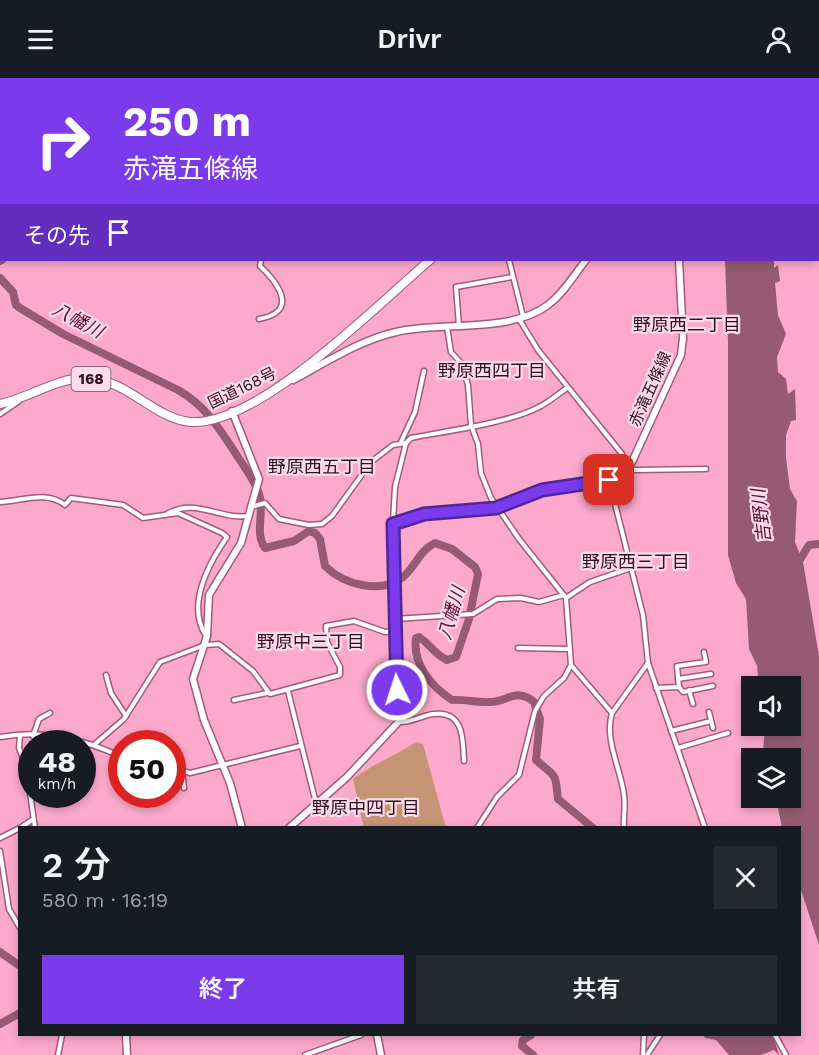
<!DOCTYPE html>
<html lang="ja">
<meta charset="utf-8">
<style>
body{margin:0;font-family:"Work Sans","Noto Sans JP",sans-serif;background:#242831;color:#f1f3f6;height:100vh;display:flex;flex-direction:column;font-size:22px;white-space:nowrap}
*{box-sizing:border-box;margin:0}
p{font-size:20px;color:#9ea1a6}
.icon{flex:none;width:33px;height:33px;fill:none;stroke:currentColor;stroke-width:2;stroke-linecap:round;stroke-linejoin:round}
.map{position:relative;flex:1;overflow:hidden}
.drawer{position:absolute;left:18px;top:748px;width:783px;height:210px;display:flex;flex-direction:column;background:#171b24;border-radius:0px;box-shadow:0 3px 9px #0003}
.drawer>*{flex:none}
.top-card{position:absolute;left:0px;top:0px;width:819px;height:183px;box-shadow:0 3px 9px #0003;background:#7c3aed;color:#fff;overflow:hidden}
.fabs{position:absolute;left:741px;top:598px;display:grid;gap:12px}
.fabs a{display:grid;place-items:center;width:60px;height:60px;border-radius:0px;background:#171b24;box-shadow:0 3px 9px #0003;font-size:30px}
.speed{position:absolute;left:18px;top:652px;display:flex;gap:12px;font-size:30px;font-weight:700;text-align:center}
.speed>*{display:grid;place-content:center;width:78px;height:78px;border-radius:50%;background:#171b24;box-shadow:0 3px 9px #0003;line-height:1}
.speed small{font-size:15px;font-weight:400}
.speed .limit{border:9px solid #d22;background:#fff;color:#111}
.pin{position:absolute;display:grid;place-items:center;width:51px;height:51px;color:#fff;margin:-26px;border-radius:12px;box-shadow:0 3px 9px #0006}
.me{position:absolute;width:66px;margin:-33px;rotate:356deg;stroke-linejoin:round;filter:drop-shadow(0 0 4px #0008)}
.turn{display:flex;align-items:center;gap:21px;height:126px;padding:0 24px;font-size:27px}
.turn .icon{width:78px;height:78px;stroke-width:2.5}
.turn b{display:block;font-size:42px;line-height:51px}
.then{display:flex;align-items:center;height:57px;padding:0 24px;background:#0003;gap:12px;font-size:22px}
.round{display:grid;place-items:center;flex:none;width:63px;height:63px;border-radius:0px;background:#242831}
.head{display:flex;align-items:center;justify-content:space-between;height:102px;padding:0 24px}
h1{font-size:36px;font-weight:600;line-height:45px}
.action{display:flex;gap:12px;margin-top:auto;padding:12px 24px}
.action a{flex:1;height:69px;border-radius:0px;background:#7c3aed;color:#fff;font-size:24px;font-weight:600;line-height:69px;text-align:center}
.action a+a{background:#242831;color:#f1f3f6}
header{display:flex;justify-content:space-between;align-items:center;height:78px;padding:0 24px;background:#171b24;font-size:27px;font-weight:600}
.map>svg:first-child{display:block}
</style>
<header><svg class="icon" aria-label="menu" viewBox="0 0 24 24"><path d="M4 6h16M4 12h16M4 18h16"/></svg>Drivr<svg class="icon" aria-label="person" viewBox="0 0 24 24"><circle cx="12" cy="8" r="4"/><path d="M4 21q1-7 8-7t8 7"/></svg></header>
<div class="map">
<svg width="819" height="977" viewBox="0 0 819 977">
<rect width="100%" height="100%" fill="#fca9cb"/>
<path fill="#c59474" d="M 416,664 L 423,666 L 446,750 L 364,750 L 353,701 C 372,686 396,678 416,664 Z"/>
<g fill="#965b73">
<path d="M 0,0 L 274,0 L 272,2 L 2,2 L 1,41 Z"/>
<path d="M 725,182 L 774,182 L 774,190 L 778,187 L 780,203 L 775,205 L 778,237 L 786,256 L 777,279 L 778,294 L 786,301 L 788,316 L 795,311 L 796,342 L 791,343 L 786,357 L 786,380 L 790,411 L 797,423 L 795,464 L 803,484 L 819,578 L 819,867 L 800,809 L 800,750 L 782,750 L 776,720 L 790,720 L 790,681 L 766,681 L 763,674 L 765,648 L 790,648 L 790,609 L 759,609 L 757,588 L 749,571 L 746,521 L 736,505 L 728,477 L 728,264 Z"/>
<path d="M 703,957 L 773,957 L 779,977 L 774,972 L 761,977 L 729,977 L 716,962 L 705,960 Z"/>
</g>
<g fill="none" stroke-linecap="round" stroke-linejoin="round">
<g stroke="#965b73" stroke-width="8">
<path d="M 818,24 L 819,24"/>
<path d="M 0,106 L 2,102"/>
<path d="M 0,183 L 2,182"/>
<path d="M 0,200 L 13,214 L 16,227 L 20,230 L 63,256 L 178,312 C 206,328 219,350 236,376 C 244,389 255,402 259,416 C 265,434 254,455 265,470 L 294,463 L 309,453 L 315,455 L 320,461 L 325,488 C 343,506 380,517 403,499 C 416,488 419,473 435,465 L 452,471 L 475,489 L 478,496 L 469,541 L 456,579 L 447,582 C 434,576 430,566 419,559 L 416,560 C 412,586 432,609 452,622 C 465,621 477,625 490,624 C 507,624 516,609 534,624 L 540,641 L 536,682 C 556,700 555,692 558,721 L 593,750"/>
<path d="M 796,488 L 809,467 L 819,466"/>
<path d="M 0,874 L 20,888"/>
<path d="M 0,946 L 20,935"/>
<path d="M 531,957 L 523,962 L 522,968 L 533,977"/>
</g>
<g stroke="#a4597a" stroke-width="7">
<g id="street">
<path d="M 651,0 L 652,2"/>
<path d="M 659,0 L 660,2"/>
<path d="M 514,2 L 515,0"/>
<path d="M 557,2 L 558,0"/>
<path d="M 581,2 L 582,0"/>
<path d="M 609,2 L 611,0"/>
<path d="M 618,2 L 620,0"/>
<path d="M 509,182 L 523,238"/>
<path d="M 259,241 C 299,234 279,206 260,188 L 261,182"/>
<path d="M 519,241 L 538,272 L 622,376 C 624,386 625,389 635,392 L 706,391"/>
<path d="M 459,248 L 456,209 L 512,199"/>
<path d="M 447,249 L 451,274 L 461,285 L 468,307 L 471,347 L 478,366 L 481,395 L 491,420 L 519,461 L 566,520 L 571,587 L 612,635"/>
<path d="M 0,336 L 19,323"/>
<path d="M 401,364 L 415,334 L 424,293"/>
<path d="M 609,402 L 643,537 L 648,585 L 705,750"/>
<path d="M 0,424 C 21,423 47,412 65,427 L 71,420 L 123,427 L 143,440 L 178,435 L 222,455 L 227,459 C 209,485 186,527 206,558"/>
<path d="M 251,429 L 265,425 L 279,441 L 309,447 L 322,446 L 332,438 L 371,384 L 393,367 L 406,365"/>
<path d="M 167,436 C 195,419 220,442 248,438"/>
<path d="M 393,445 L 395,409 L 406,365 L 411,360 C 446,353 509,345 539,329 C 549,324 558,316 567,310"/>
<path d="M 566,520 L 590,504 L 631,490"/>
<path d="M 395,541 L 473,536 L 497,521 L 521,520 L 539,524 L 564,517"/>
<path d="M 518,570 L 569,571"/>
<path d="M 106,597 L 111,615 L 126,638"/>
<path d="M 678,601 L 711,596"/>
<path d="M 679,609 L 677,588 L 706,584 L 704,574"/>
<path d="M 656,610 L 679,609 L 683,614 L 713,608"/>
<path d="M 689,612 L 693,626"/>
<path d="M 288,613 L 316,725"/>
<path d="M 234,622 L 267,615"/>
<path d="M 709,634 L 713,650"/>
<path d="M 400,644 C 412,644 421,638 433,636 C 464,632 463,661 464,683"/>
<path d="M 671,653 L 711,643"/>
<path d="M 20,657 L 19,670 L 26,687 L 35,750"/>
<path d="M 33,658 L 39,641 L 50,635"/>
<path d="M 0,659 C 44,651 83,661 122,679"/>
<path d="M 95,666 L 124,641 L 160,584 L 205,567 L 219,566 L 253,593 L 270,616 L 340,597 L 340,589 L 327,564 L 326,548 L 354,543 L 385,554 L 394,553"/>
<path d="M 678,670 L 728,655"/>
<path d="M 172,689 L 190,695 L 300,668"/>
<path d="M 182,694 L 184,710"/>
<path d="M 20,750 L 32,742"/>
<path d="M 477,750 L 497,719 L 519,697 L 535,633 L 544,618 L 564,600 L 571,587"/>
<path d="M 624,750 C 623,739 626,728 624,717 C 621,691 604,662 612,635 L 648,585"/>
<path d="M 0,760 L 20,750"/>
<path d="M 0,773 L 9,831 L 20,850"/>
<path d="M 775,957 L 786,977"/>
<path d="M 58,977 L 62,957"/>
<path d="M 305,977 L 361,957"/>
<path d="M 643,977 L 644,957"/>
<path d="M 647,977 L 660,957"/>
</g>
</g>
<g stroke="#a4597a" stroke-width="9">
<g id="secondary">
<path d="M 293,302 C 325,285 360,262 396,254 C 442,243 509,256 548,227 C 564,215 574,197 586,182"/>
<path d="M 232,333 L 259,401 L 241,465 L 209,517 L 207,558 L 193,601 L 204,642 L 230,705 L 242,750"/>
<path d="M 289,750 L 347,699 L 403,639 L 403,625 L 395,598 L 393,445 L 424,436 L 496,430 L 542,412 L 609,402 L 632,384 L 681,277 L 683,260 L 679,182"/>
<path d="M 126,957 L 127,977"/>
<path d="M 377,957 L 381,977"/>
</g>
</g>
<g stroke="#a4597a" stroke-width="10">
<g id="highway">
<path d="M 818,70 L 819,70"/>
<path d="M 0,326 C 29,320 58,299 87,300 C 129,302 154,341 191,344 C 259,348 379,225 430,182"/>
</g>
</g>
<use href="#street" stroke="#fff" stroke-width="4"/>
<use href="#secondary" stroke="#fff" stroke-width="6"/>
<use href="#highway" stroke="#fff" stroke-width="8"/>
</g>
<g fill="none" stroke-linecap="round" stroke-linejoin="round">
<g stroke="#51269a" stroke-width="15">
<path id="route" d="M 397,612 L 393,446 L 424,436 L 496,430 L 542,412 L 609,402"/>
</g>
<use href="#route" stroke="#7c3aed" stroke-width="10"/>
</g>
<g text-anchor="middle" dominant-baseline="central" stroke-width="4.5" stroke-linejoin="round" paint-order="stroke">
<rect fill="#fedbe8" stroke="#6e4f5c" stroke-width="1.5" x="71.5" y="289" width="39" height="24" rx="4.5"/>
<g font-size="15" font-weight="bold" fill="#311320">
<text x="91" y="301">168</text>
</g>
<g font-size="16" fill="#311320" stroke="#fedbe8">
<text transform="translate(242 310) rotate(-26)">国道168号</text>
<text transform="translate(650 311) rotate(-66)">赤滝五條線</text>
</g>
<g font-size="18" font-style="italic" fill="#5a0e36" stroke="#fedbe8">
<text transform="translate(78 242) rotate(28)">八幡川</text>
<text transform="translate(761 438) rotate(-97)">吉野川</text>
<text transform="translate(451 535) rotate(-74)">八幡川</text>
</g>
<g font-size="18" fill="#311320" stroke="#fedbe8">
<text x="687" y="246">野原西二丁目</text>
<text x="492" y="292">野原西四丁目</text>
<text x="322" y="388">野原西五丁目</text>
<text x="636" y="483">野原西三丁目</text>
<text x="311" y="563">野原中三丁目</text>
<text x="366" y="729">野原中四丁目</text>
</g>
</g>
</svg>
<div class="fabs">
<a><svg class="icon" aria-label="sound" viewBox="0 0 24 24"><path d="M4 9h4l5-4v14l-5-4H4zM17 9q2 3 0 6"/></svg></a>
<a><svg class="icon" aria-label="layers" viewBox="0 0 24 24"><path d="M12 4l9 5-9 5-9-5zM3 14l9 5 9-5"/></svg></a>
</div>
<div class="speed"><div>48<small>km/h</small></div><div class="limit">50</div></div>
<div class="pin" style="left:609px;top:402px;background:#d93025"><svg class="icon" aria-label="arrive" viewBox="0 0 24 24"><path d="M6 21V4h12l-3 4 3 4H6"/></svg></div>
<svg class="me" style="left:397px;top:612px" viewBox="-20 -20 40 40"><circle r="17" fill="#7c3aed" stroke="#fff" stroke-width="3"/><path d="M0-11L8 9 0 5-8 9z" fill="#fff"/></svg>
<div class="top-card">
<div class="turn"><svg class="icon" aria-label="right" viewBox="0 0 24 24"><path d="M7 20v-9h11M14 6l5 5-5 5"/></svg><div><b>250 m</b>赤滝五條線</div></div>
<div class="then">その先<svg class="icon" aria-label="arrive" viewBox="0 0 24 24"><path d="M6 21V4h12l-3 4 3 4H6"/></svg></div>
</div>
<section class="drawer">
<div class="head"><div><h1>2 分</h1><p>580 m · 16:19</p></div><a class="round"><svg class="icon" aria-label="close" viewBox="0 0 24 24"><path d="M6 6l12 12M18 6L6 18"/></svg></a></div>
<div class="action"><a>終了</a><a>共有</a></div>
</section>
</div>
